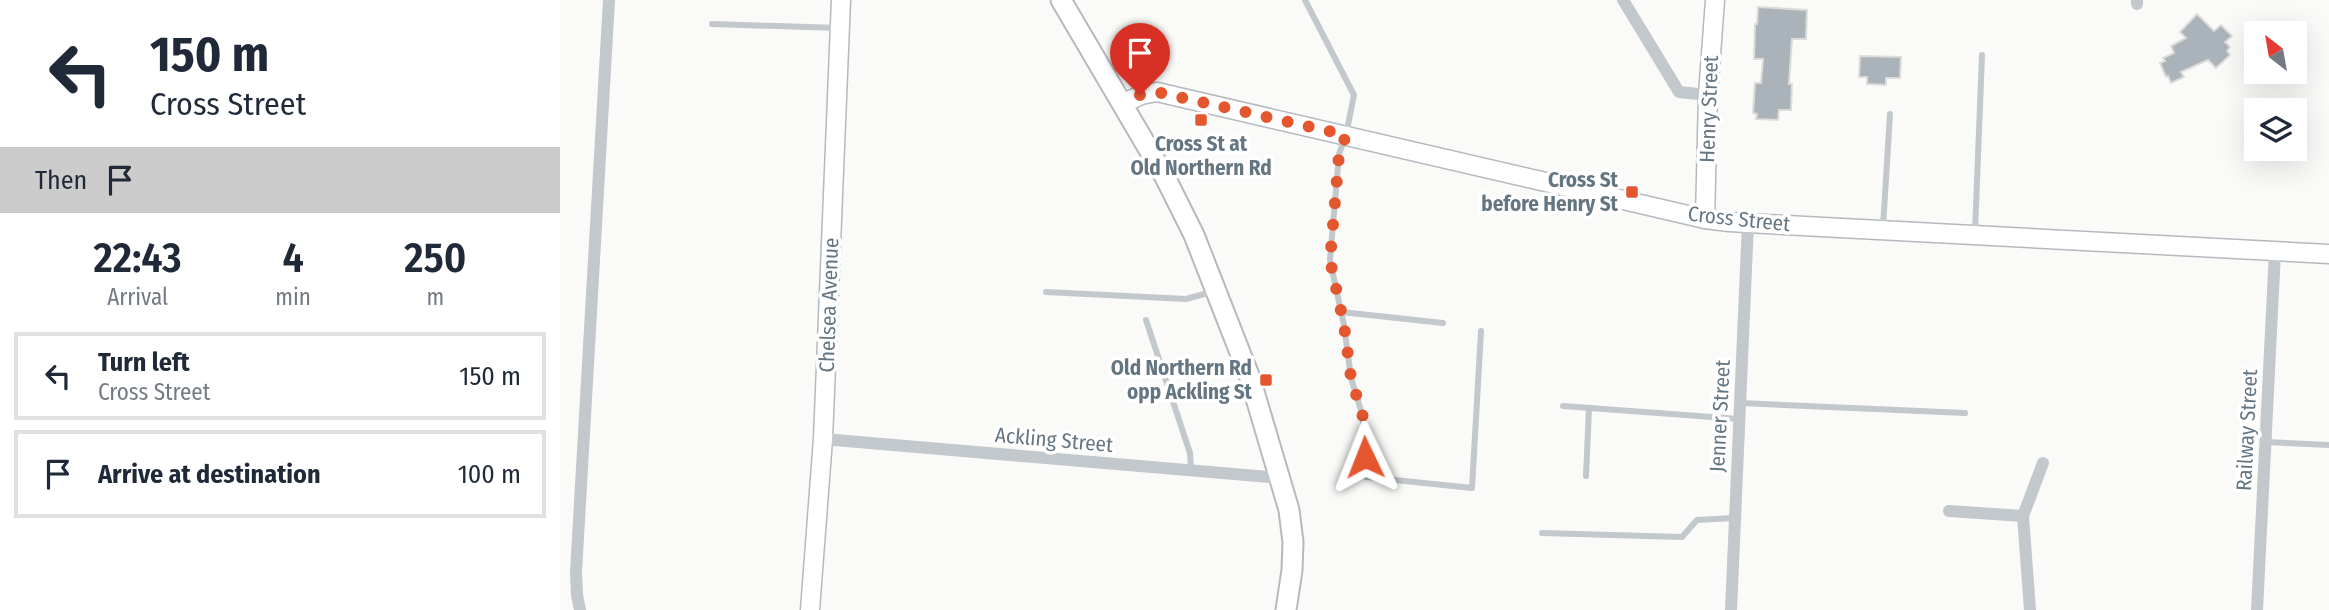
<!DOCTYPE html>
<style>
body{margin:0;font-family:"Fira Sans Condensed",sans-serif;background:#f6f6f7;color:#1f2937;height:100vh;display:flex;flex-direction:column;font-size:26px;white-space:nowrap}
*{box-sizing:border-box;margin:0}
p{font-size:23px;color:#747a83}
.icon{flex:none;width:38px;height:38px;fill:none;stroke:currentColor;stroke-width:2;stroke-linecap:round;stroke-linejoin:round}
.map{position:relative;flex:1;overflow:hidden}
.details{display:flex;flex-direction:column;background:#fff;width:560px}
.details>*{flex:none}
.guide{background:#fff;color:#1f2937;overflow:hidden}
.needle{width:46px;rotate:329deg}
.buttons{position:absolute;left:1684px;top:21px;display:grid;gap:14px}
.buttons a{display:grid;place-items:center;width:63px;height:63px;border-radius:0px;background:#fff;box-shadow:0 7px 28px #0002;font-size:35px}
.pin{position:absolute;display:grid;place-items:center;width:60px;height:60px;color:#fff;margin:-72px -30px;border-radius:50% 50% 50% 0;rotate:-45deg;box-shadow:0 0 7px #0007}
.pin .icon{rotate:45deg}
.me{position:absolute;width:77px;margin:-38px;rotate:358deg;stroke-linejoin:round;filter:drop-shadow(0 0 5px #0008)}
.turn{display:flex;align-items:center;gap:24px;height:147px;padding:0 35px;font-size:32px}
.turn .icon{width:91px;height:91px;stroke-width:2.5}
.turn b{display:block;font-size:49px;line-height:60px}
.then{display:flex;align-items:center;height:66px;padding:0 35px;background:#0003;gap:14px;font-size:26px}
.eta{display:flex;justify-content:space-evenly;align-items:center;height:119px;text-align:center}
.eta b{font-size:42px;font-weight:600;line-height:49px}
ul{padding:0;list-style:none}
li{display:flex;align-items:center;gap:21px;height:88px;margin:0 14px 10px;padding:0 21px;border:4px solid #e0e1e3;border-radius:0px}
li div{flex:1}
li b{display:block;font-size:26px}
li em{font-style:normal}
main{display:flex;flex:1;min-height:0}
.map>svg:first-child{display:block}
</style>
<main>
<section class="details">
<div class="guide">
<div class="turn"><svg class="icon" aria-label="left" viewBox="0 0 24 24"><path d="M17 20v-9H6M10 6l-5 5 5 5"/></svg><div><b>150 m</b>Cross Street</div></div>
<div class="then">Then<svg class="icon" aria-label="arrive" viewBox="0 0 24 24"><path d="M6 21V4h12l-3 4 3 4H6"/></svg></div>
</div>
<div class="eta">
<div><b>22:43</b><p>Arrival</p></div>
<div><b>4</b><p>min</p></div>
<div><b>250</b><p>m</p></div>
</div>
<ul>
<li><svg class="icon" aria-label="left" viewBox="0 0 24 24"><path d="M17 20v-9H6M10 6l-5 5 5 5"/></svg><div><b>Turn left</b><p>Cross Street</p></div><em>150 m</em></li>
<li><svg class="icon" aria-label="arrive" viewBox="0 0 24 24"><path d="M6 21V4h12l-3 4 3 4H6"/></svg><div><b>Arrive at destination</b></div><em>100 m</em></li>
</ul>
</section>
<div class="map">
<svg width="1769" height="610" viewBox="0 0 1769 610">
<rect width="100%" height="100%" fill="#fafaf8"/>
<g fill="#aab3b9" stroke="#dcdcda" stroke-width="2">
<path d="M 1198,7 L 1247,10 L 1246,39 L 1232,39 L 1229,84 L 1232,84 L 1231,110 L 1219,110 L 1218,120 L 1196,119 L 1197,114 L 1193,113 L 1195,83 L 1201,83 L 1203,59 L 1194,59 L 1195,24 L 1197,24 Z"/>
<path d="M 1637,14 L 1654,31 L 1661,25 L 1672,36 L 1665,42 L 1670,47 L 1667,51 L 1670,55 L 1656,68 L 1648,60 L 1621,72 L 1624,77 L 1611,83 L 1608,76 L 1606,77 L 1600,63 L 1605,61 L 1603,58 L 1614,53 L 1611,46 L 1626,38 L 1620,32 Z"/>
<path d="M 1300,56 L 1341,57 L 1340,78 L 1326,78 L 1326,85 L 1307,84 L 1307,77 L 1299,77 Z"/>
</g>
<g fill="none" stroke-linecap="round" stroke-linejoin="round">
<g stroke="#b3babf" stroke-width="21">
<g id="secondary">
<path d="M 562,104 L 581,95 L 597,92 L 1145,219 L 1169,222 L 1769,254"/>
<path d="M 1145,219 L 1148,95 L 1155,0"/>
<path d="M 250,610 L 263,439 L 281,0"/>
</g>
</g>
<g stroke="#b5babe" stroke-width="23">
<path id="primary" d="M 501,0 L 605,177 L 634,235 L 690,378 L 729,510 L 733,542 L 732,570 L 726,610"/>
</g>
<g stroke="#c3c8cc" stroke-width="6">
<path d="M 745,0 L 794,95 L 786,135 L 779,154 L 770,260 L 784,325 L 791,378 L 803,417 L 806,477 L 912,488 L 921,331"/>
<path d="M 152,24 L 279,28"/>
<path d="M 1323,227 L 1330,114"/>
<path d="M 1415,232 L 1422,55"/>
<path d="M 486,292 L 626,299 L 655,291"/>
<path d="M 781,312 L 883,323"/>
<path d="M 586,320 L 630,453 L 631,470"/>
<path d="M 1180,403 L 1405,413"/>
<path d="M 1003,406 L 1179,419"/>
<path d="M 1705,442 L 1769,445"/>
<path d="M 1026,476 L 1029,408"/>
<path d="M 982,533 L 1122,537 L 1137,520 L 1174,518"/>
</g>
<g stroke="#c3c8cc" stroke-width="12">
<path d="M 1063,0 L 1119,92 L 1148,95"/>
<path d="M 1577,0 L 1577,4"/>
<path d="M 263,439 L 721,478"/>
<path d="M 1389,511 L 1463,516"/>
<path d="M 20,610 L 17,595 L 16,572 L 49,0"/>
<path d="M 1171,610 L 1188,223"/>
<path d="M 1470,610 L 1463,516 L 1483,463"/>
<path d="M 1697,610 L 1715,252"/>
</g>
<use href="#secondary" stroke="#fff" stroke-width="18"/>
<use href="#primary" stroke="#fff" stroke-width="19"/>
</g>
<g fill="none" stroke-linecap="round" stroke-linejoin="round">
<path stroke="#e4572e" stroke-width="12" stroke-dasharray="0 21.6" d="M 580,95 L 597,92 L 606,94 L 786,135 L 779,155 L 770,260 L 784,325 L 791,378 L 803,417 L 805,457"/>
</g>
<g fill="#e4572e" stroke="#fff" stroke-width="2.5">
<rect x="634" y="113" width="14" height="14" rx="3.5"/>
<rect x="1065" y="185" width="14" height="14" rx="3.5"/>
<rect x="699" y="373" width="14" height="14" rx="3.5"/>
</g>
<g text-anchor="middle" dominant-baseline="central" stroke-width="7" stroke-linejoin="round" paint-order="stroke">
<g font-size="21" fill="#657683" stroke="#fff">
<text transform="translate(1149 109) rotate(-88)">Henry Street</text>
<text transform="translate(1179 219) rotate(6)">Cross Street</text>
<text transform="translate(269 305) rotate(-88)">Chelsea Avenue</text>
<text transform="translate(1160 416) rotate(-87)">Jenner Street</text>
<text transform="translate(1687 430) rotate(-87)">Railway Street</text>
<text transform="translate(494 440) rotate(5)">Ackling Street</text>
</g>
<g font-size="21" font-weight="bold" fill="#657683" stroke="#fff" text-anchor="end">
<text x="641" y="144" text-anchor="middle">Cross St at<tspan x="641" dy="24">Old Northern Rd</tspan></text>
<text x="1058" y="180">Cross St<tspan x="1058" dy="24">before Henry St</tspan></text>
<text x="692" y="368">Old Northern Rd<tspan x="692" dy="24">opp Ackling St</tspan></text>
</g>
</g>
</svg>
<div class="buttons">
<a><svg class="needle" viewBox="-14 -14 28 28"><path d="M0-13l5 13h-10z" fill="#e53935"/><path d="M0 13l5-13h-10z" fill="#747a83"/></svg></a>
<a><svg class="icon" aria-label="layers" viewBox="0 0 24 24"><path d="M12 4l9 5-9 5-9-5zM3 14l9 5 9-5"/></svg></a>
</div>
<div class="pin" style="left:580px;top:95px;background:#d93025"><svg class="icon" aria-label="arrive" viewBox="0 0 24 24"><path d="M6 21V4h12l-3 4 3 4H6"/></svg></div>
<svg class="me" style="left:805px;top:457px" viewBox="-20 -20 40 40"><path d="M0-17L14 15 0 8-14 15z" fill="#e4572e" stroke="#fff" stroke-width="4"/></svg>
</div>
</main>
